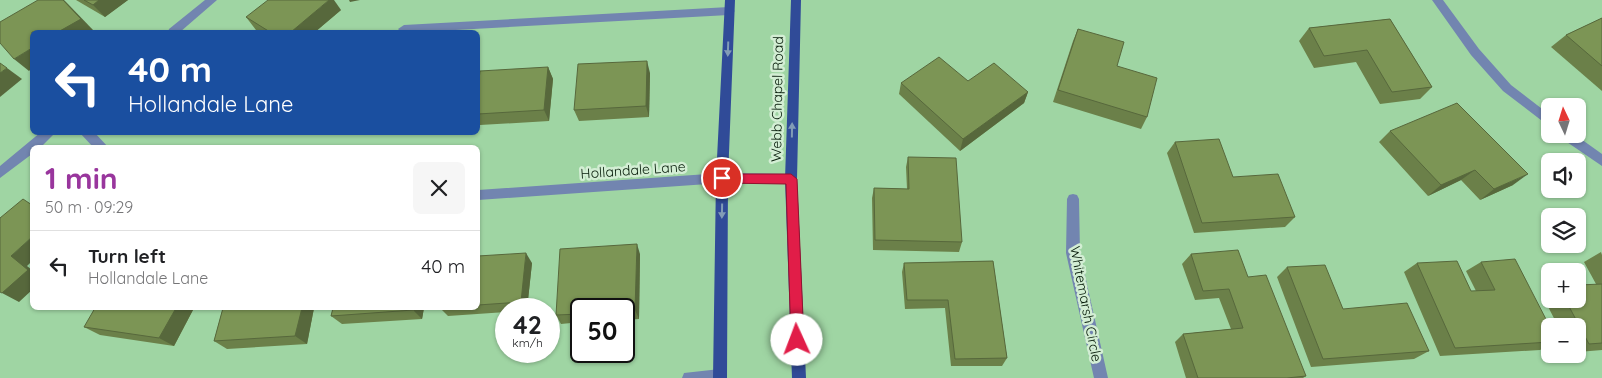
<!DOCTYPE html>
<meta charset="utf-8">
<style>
body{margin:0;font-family:Quicksand,sans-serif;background:#f6f6f6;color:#202124;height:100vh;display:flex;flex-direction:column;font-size:19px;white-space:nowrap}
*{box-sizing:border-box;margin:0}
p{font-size:16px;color:#757577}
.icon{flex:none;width:28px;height:28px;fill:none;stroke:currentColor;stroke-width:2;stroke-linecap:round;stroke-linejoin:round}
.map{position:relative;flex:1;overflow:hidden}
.side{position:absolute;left:30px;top:145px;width:450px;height:165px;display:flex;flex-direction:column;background:#fff;border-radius:8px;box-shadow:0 1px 4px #0004}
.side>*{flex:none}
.hud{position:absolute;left:30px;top:30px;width:450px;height:105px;border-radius:8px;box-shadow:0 1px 4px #0004;background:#1a4fa0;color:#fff;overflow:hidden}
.needle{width:32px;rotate:356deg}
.tools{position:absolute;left:1541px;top:98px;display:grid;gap:10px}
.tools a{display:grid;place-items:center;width:45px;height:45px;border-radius:8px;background:#fff;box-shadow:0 1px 4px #0004;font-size:25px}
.speed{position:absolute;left:495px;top:298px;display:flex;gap:10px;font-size:25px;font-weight:700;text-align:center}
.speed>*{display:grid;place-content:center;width:65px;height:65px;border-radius:50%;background:#fff;box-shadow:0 1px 4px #0004;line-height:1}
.speed small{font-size:12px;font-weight:400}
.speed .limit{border:2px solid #111;border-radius:8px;background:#fff;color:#111}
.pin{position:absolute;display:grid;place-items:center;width:42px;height:42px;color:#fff;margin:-21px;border:2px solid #fff;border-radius:50%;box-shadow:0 1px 5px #0007}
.me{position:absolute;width:55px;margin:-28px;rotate:358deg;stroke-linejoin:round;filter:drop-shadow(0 0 4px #0008)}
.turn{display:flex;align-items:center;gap:18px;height:105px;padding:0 15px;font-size:22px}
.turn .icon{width:65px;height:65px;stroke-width:2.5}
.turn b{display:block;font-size:35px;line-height:42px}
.round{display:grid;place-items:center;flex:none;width:52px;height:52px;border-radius:8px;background:#f6f6f6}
.head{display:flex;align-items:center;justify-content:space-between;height:85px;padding:0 15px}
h1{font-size:30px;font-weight:700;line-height:38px;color:#99369d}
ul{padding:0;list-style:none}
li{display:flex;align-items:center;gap:15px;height:70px;padding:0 15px;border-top:1px solid #e0e0e0}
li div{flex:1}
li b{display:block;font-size:19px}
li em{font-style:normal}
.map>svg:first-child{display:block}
</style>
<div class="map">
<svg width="1602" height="378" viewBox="0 0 1602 378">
<rect width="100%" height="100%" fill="#9fd5a3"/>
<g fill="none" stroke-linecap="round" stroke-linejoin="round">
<g fill="#7285b0" fill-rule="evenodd">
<path d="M 205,0 L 217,0 L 180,32 L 168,32 L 169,29 Z"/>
<path d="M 1432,0 L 1443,0 L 1479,49 L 1511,85 L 1550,115 L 1550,127 L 1503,91 L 1471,55 Z"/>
<path d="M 729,7 L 735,11 L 729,15 L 419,32 L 401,32 L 398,29 L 404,25 Z"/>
<path d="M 41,132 L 56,132 L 40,148 L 32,148 L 32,154 L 0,178 L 0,166 Z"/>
<path d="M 79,132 L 94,132 L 109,148 L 94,148 Z"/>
<path d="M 1559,134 L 1574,134 L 1602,154 L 1602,166 L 1561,138 Z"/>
<path d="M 722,173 L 791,174 L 795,175 L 797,179 L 795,183 L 791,184 L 722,183 L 478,200 L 478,190 Z"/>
<path d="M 1073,194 L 1077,195 L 1079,199 L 1080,253 L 1108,378 L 1094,378 L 1066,253 L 1067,199 L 1069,195 Z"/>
<path d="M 720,369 L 725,371 L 726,378 L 682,378 L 684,373 Z"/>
</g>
<g fill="#304b98" fill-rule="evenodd">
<path d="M 725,0 L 735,0 L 728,178 L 727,378 L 713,378 L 716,178 Z"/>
<path d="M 791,0 L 801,0 L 797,179 L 806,378 L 792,378 L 785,179 Z"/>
</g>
</g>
<g fill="#6b8049">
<path d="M 76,0 L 128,0 L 105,17 Z"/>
<path d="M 341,10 L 315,32 L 260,32 L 256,30 L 246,17 Z"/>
<path d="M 1602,18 L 1602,91 L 1551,47 L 1566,35 Z"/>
<path d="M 1390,19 L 1432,87 L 1420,99 L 1380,104 L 1356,62 L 1314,68 L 1299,41 L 1309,28 Z"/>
<path d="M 1078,29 L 1117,66 L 1147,117 L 1141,129 L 1053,102 L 1073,41 Z"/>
<path d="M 548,67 L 553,79 L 549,121 L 480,125 L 478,120 L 478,89 Z"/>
<path d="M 650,73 L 649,117 L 579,121 L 574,110 Z"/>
<path d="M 968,81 L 1028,92 L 1024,103 L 960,151 L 899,94 L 901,83 Z"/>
<path d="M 1390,131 L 1513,185 L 1480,200 L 1461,180 L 1428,196 L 1379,142 Z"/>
<path d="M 1175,142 L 1233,177 L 1295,217 L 1285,227 L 1194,233 L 1167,153 Z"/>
<path d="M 908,157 L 962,242 L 959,252 L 873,250 L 872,198 L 874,188 L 907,189 L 906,167 Z"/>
<path d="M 1601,252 L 1602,255 L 1602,350 L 1578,352 L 1578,326 L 1558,326 L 1542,295 L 1550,290 L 1550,299 L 1578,299 L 1596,284 L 1584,262 Z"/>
<path d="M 640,254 L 639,319 L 624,320 L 624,309 L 581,309 L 581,322 L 561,324 L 556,315 Z"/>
<path d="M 1191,254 L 1248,277 L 1306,376 L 1303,378 L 1186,378 L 1175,342 L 1183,334 L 1231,329 L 1219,298 L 1195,300 L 1182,264 Z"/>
<path d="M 478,256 L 532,263 L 527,309 L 506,309 L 506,312 L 448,316 L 440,308 L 478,308 Z"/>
<path d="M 993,261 L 1007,358 L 1002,366 L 951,366 L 945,308 L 905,309 L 902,272 L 904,263 Z"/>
<path d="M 1481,262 L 1550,327 L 1550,345 L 1540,350 L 1440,356 L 1404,272 L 1417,263 L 1471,291 L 1476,291 L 1466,271 Z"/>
<path d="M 1287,267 L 1343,309 L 1429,351 L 1414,359 L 1311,367 L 1277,277 Z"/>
<path d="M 194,308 L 174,346 L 100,335 L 84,327 Z"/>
<path d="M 223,308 L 314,308 L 307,344 L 227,349 L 214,341 Z"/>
<path d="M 333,308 L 424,308 L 422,319 L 342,324 L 331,316 Z"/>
</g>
<g fill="#57683c">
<path d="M 63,0 L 64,0 L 67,3 L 94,31 L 92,32 L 58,32 Z"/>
<path d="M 99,0 L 128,0 L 105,17 L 93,5 Z"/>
<path d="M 329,0 L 334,0 L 341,10 L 315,32 L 291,32 Z"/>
<path d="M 349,0 L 360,0 L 350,2 Z"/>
<path d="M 32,48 L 32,68 L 29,71 L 14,59 Z"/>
<path d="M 647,61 L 650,73 L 649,117 L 646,106 Z"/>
<path d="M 548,67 L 553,79 L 549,121 L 544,110 Z"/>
<path d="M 7,68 L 22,79 L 0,97 L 0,73 Z"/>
<path d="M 1028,92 L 1024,103 L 960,151 L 963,139 Z"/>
<path d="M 1475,170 L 1461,180 L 1428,196 L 1441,185 Z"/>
<path d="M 1528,174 L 1513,185 L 1480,200 L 1494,189 Z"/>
<path d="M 32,237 L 32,261 L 27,266 L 32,270 L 32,290 L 19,302 L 2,293 L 11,256 Z"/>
<path d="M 637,244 L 640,254 L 639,319 L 635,310 Z"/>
<path d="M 526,253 L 532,263 L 527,309 L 526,309 L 521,302 Z"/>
<path d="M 176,308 L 194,308 L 174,346 L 159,338 Z"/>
<path d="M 302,308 L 314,308 L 307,344 L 295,336 Z"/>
<path d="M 414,308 L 424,308 L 422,319 L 413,310 Z"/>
</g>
<g fill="#7c9555" stroke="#57683c">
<path d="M 38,0 L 63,0 L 81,19 L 58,32 L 32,32 L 32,48 L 14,59 L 0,43 L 0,22 Z"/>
<path d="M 84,0 L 99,0 L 93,5 Z"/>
<path d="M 268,0 L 329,0 L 291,32 L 270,32 L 246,17 Z"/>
<path d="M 1602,18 L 1602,66 L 1566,35 Z"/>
<path d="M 1390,19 L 1432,87 L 1392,92 L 1367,50 L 1324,56 L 1309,28 Z"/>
<path d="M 1078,29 L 1124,42 L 1117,66 L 1157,78 L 1147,117 L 1058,90 Z"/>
<path d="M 939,57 L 968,81 L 994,63 L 1028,92 L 963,139 L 901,83 Z"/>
<path d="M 647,61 L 646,106 L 574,110 L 578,64 Z"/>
<path d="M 0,63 L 7,68 L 0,73 Z"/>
<path d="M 548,67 L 544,110 L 478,114 L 478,89 L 480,71 Z"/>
<path d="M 1457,103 L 1528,174 L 1494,189 L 1475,170 L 1441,185 L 1390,131 Z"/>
<path d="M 1219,139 L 1233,177 L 1278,174 L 1295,217 L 1202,223 L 1175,142 Z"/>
<path d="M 908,157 L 956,158 L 962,242 L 875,240 L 874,188 L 909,189 Z"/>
<path d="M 23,199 L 32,205 L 32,237 L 11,256 L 28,270 L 2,293 L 0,292 L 0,218 Z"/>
<path d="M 637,244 L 635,310 L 624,311 L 624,309 L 581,309 L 581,314 L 556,315 L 560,249 Z"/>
<path d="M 1238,250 L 1248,277 L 1266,275 L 1306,376 L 1287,378 L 1198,378 L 1183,334 L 1243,328 L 1229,289 L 1203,291 L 1191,254 Z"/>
<path d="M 526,253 L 521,302 L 478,305 L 478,256 Z"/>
<path d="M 1515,259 L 1550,327 L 1550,342 L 1455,348 L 1417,263 L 1457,261 L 1471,291 L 1495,290 L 1481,262 Z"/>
<path d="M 993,261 L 1007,358 L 955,359 L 948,300 L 907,300 L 904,263 Z"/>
<path d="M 1325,265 L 1343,309 L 1407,303 L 1429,351 L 1323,359 L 1287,267 Z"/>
<path d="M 1602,284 L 1602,343 L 1589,344 L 1565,299 L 1578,299 L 1578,285 Z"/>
<path d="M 95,308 L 176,308 L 159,338 L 84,327 Z"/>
<path d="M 223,308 L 302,308 L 295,336 L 214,341 Z"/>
<path d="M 333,308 L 414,308 L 413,310 L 331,316 Z"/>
</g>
<defs><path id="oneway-solid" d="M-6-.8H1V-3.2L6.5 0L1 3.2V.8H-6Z" transform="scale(1.25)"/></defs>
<g fill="#829cb6">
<use href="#oneway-solid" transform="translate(728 49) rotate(92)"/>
<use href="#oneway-solid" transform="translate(792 130) rotate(-89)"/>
<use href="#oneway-solid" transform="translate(722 211) rotate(91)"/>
</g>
<path fill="#e11d48" stroke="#92132f" d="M 722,174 L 791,174 L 797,179 L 804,340 L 802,345 L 793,345 L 791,340 L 786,184 L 722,183 L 716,178 Z"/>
<g text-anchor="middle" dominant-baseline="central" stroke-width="5" stroke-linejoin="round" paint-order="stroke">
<g font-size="14" fill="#061b09" stroke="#d3eed4">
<text transform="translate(777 99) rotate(-89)">Webb Chapel Road</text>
<text transform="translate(633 170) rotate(-4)">Hollandale Lane</text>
<text transform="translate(1086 304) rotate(79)">Whitemarsh Circle</text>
</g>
</g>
</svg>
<div class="tools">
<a><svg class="needle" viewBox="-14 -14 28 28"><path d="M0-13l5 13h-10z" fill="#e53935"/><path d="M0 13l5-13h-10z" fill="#757577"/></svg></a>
<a><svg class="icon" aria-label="sound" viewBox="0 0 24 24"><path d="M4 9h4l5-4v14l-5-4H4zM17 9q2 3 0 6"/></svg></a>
<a><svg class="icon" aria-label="layers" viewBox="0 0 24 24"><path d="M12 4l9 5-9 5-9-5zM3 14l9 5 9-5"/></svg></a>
<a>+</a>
<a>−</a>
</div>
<div class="speed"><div>42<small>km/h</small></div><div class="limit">50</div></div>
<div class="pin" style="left:722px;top:178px;background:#d93025"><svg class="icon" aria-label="arrive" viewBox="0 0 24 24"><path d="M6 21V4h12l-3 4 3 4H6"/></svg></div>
<svg class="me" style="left:797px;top:340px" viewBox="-20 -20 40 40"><circle r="19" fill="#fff"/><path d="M0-13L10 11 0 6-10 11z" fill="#e11d48"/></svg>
<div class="hud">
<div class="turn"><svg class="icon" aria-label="left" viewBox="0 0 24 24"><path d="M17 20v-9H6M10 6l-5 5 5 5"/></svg><div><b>40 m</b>Hollandale Lane</div></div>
</div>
<section class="side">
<div class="head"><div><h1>1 min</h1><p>50 m · 09:29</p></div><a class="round"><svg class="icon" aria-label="close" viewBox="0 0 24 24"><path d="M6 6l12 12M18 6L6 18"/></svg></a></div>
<ul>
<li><svg class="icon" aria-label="left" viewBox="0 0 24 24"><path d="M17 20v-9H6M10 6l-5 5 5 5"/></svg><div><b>Turn left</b><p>Hollandale Lane</p></div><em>40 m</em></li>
</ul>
</section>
</div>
